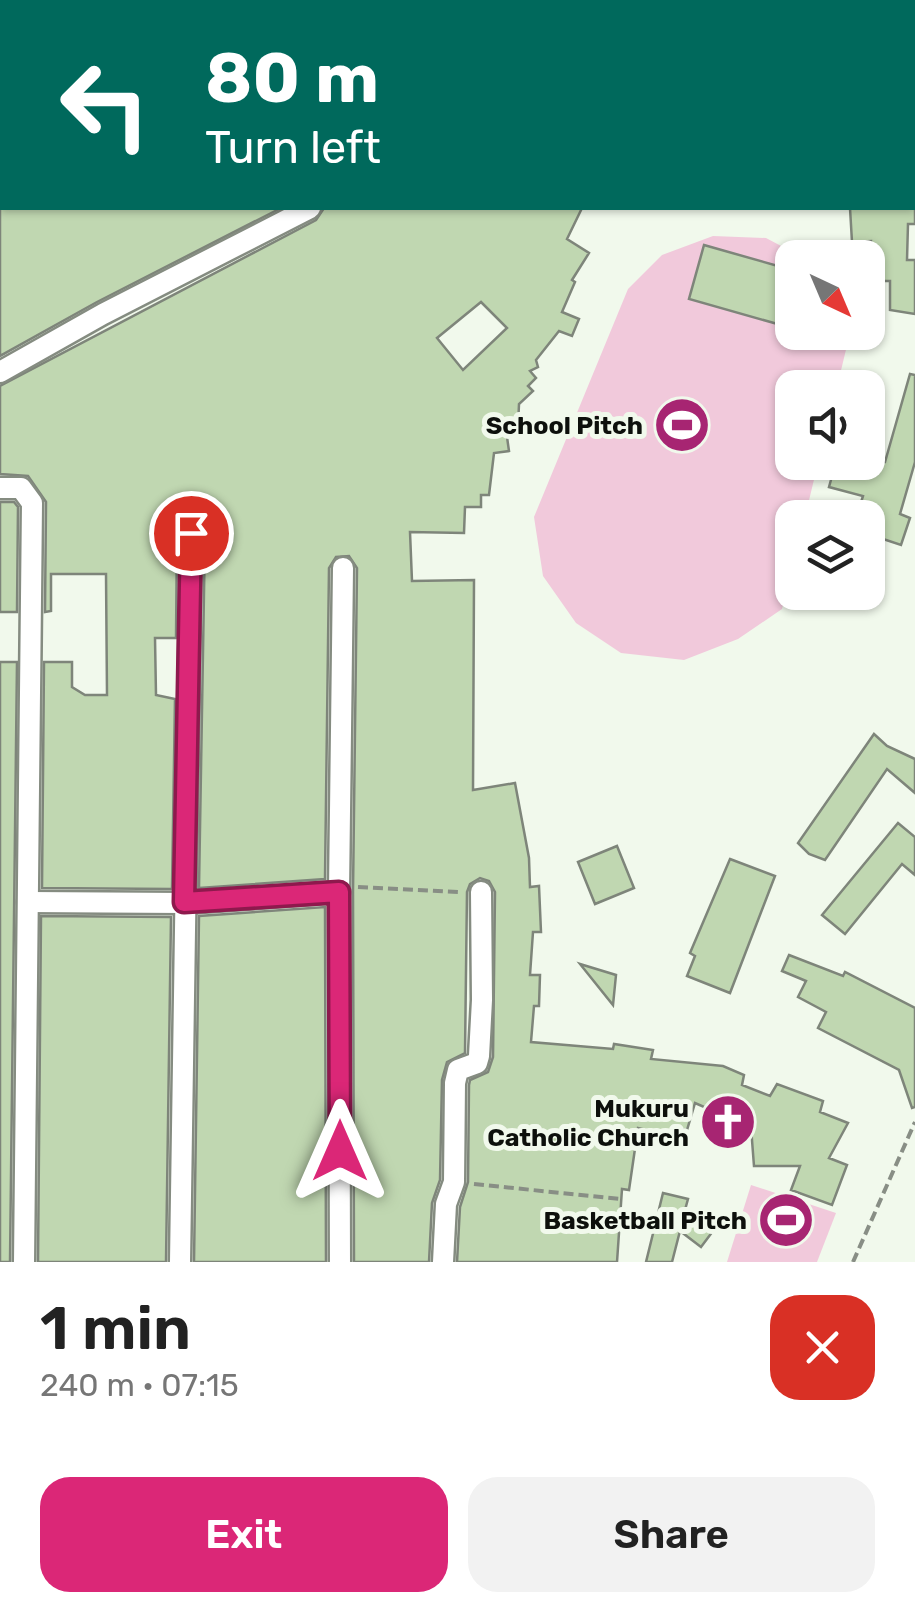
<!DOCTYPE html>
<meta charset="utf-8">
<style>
body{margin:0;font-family:Rubik,sans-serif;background:#f2f2f2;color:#222;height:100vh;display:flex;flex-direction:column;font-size:38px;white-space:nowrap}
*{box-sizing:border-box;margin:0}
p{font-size:32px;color:#767676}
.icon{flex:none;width:55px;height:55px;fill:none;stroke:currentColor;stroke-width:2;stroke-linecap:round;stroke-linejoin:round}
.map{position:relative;height:1262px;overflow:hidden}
.sheet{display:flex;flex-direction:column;background:#fff;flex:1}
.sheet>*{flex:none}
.guide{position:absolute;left:0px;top:0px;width:915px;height:210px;box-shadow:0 2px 8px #0004;background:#00695c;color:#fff;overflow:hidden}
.needle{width:65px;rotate:136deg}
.tools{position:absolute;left:775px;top:240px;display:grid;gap:20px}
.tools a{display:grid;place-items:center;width:110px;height:110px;border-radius:20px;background:#fff;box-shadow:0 2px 8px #0004;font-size:50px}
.pin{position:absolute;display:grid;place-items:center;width:85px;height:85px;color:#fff;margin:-42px;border:5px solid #fff;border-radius:50%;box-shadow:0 2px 10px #0007}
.me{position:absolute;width:110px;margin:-55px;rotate:0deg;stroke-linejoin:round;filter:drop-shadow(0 0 8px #0008)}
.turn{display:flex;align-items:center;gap:35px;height:210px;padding:0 40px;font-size:45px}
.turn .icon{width:130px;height:130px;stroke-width:2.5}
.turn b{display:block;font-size:70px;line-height:85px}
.round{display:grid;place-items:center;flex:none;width:105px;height:105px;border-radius:30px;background:#f2f2f2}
.overview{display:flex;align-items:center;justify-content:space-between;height:170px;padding:0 40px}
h1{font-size:60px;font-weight:600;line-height:75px}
.action{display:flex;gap:20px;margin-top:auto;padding:20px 40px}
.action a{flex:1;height:115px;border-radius:30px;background:#db2777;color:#fff;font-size:40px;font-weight:600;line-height:115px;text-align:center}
.action a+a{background:#f2f2f2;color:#222}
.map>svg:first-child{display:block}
</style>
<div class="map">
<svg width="915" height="1262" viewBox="0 0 915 1262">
<rect width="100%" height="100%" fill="#f1f9ec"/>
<g fill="#f1c9db">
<path d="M 713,236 L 766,238 L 802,257 L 792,258 L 792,332 L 850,333 L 837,387 L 792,388 L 792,462 L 818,463 L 805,517 L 792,518 L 792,566 L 782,609 L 738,639 L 684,660 L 621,653 L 576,623 L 543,576 L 534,517 L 628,289 L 662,255 Z"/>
<path d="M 751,1185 L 836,1213 L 817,1262 L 727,1262 Z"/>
</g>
<g fill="#c0d7b1" stroke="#7e857a" stroke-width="2.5" fill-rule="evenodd">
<path d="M 0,208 L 281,208 L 97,302 L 0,356 Z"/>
<path d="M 324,208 L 582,208 L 567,239 L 589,253 L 572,280 L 575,282 L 562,312 L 579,319 L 572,336 L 559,331 L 536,360 L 538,367 L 530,371 L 536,378 L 528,386 L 533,391 L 519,404 L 518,427 L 506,430 L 509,451 L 494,453 L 489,495 L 481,495 L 481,507 L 465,507 L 464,533 L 410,532 L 412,581 L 474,580 L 473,790 L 515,783 L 529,858 L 530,887 L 539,886 L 541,932 L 533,932 L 530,975 L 540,975 L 539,1006 L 534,1006 L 531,1042 L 613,1049 L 614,1044 L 653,1050 L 651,1059 L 723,1066 L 744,1075 L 742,1085 L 770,1096 L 777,1084 L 823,1101 L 820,1112 L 848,1123 L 829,1158 L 847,1165 L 832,1205 L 791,1190 L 800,1166 L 754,1166 L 751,1127 L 695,1103 L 687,1130 L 681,1129 L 679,1138 L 638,1128 L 629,1190 L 622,1189 L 617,1262 L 457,1262 L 460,1207 L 468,1182 L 469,1085 L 470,1080 L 488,1072 L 493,1057 L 495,892 L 489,881 L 480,878 L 470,884 L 467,892 L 465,1053 L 447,1062 L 442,1080 L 440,1180 L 432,1203 L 429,1262 L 354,1262 L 353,892 L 357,568 L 349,556 L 336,557 L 329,568 L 325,879 L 199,888 L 205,533 L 199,522 L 190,519 L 180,525 L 177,533 L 176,638 L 155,638 L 156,695 L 175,699 L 172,889 L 42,888 L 44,662 L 72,662 L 72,687 L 85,695 L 107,695 L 106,574 L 51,574 L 51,611 L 45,612 L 46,502 L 28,476 L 0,474 L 0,386 L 316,220 ZM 481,302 L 507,328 L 463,370 L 437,338 Z"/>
<path d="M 850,208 L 915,208 L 915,224 L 908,224 L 907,260 L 915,260 L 915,314 L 890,310 L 890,281 L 870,281 L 871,241 L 852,242 Z"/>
<path d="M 704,245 L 792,270 L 792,287 L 781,325 L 689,299 Z"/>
<path d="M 910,374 L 915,375 L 915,462 L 900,514 L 910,518 L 901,545 L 868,534 L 868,518 L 856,518 L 863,496 L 829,487 L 836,462 L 885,462 Z"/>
<path d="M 0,502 L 14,502 L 18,507 L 17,612 L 0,612 Z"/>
<path d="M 0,662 L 17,662 L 10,1262 L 0,1262 Z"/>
<path d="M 874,734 L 887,746 L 915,759 L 915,793 L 887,769 L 825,860 L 809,854 L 798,843 Z"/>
<path d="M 898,823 L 915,837 L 915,875 L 902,864 L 845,934 L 822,915 Z"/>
<path d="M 617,846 L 634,888 L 595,904 L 578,862 Z"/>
<path d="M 730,859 L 775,876 L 730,993 L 687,976 L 695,956 L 690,953 Z"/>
<path d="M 325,907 L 326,1262 L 194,1262 L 199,916 Z"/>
<path d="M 41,916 L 171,917 L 166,1262 L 38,1262 Z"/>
<path d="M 789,955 L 843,976 L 845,972 L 915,1008 L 915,1107 L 912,1108 L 899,1070 L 818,1028 L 826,1012 L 798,997 L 806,981 L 782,971 Z"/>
<path d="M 580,964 L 616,975 L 613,1005 Z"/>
<path d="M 663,1193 L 688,1199 L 685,1210 L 713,1231 L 701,1247 L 680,1231 L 672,1262 L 646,1262 Z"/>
</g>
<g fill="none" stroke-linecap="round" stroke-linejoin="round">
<g stroke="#858c81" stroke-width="25">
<g id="street">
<path d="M 0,372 L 103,314 L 310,208"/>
<path d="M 0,488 L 21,488 L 32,503 L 24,1262"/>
<path d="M 339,892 L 343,568"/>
<path d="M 28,902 L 183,903 L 339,892 L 340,1262"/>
<path d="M 180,1262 L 191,533"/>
<path d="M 443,1262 L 446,1204 L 454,1182 L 455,1083 L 458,1070 L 477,1063 L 479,1056 L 482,1000 L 481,892"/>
</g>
</g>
<g stroke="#888e85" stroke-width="4" stroke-dasharray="10 5" stroke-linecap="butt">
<path d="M 745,2 L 763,0"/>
<path d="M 358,887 L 458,892"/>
<path d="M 474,1184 L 620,1199"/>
<path d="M 853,1262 L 915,1122"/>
</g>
<use href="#street" stroke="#fff" stroke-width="20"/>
</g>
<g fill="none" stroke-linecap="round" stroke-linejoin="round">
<g stroke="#8e194d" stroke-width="25">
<path id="route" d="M 191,533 L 184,902 L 339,892 L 340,1151"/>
</g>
<use href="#route" stroke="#db2777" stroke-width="18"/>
</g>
<defs>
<g id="stadium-disc" transform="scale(2.875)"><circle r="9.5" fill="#a72572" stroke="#f1f9ec"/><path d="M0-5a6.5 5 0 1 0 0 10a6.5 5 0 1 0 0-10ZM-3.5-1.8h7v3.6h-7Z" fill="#fff"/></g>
<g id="church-disc" transform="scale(2.875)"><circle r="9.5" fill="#a72572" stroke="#f1f9ec"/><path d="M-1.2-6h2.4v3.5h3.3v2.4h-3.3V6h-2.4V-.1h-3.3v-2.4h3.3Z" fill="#fff"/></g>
</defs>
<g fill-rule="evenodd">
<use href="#stadium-disc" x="682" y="425"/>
<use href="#church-disc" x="728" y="1122"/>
<use href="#stadium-disc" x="786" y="1220"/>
</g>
<g text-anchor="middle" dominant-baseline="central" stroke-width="10" stroke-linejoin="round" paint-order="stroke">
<g font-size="25" font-weight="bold" fill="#0d100c" stroke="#f1f9ec" text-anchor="end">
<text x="643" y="425">School Pitch</text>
<text x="689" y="1108">Mukuru<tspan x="689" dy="29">Catholic Church</tspan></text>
<text x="747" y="1220">Basketball Pitch</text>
</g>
</g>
</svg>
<div class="tools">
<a><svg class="needle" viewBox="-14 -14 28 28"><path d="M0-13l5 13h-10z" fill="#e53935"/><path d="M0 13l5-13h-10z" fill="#767676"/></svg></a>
<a><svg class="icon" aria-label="sound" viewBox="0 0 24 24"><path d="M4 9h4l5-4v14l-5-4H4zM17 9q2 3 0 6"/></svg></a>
<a><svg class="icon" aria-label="layers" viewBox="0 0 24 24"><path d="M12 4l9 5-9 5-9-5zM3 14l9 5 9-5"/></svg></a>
</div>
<div class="pin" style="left:191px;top:533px;background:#d93025"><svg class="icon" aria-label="arrive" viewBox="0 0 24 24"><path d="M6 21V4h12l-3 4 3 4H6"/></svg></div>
<svg class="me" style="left:340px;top:1151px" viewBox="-20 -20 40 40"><path d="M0-17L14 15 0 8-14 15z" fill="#db2777" stroke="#fff" stroke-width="4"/></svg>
<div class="guide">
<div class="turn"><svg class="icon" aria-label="left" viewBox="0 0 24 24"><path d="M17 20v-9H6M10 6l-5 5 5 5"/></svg><div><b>80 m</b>Turn left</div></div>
</div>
</div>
<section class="sheet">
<div class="overview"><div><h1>1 min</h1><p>240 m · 07:15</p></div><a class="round" style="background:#d93025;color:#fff"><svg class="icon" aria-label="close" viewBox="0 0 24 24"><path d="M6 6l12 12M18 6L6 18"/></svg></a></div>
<div class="action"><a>Exit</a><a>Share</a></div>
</section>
